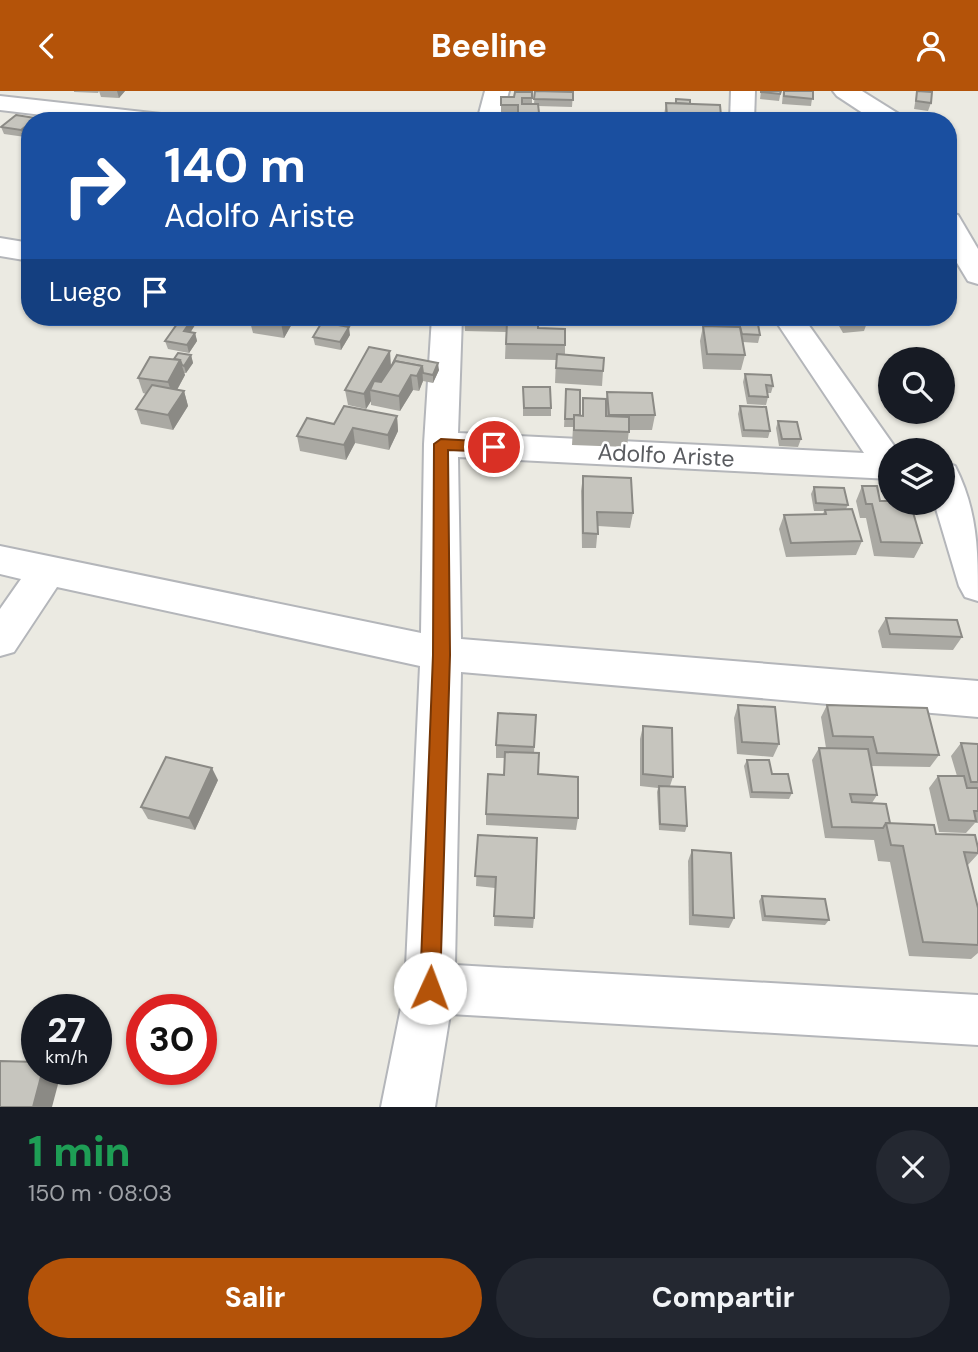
<!DOCTYPE html>
<html lang="es">
<meta charset="utf-8">
<style>
body{margin:0;font-family:"DM Sans",sans-serif;background:#242831;color:#f1f3f6;height:100vh;display:flex;flex-direction:column;font-size:26px;white-space:nowrap}
*{box-sizing:border-box;margin:0}
p{font-size:23px;color:#9ea1a6}
.icon{flex:none;width:38px;height:38px;fill:none;stroke:currentColor;stroke-width:2;stroke-linecap:round;stroke-linejoin:round}
.map{position:relative;height:1016px;overflow:hidden}
.sheet{display:flex;flex-direction:column;background:#171b24;flex:1}
.sheet>*{flex:none}
.banner{position:absolute;left:21px;top:21px;width:936px;height:214px;border-radius:28px;box-shadow:0 2px 5px #0004;background:#1a4fa0;color:#fff;overflow:hidden}
.fabs{position:absolute;left:878px;top:256px;display:grid;gap:14px}
.fabs a{display:grid;place-items:center;width:77px;height:77px;border-radius:50%;background:#171b24;box-shadow:0 2px 5px #0004;font-size:35px}
.speed{position:absolute;left:21px;top:903px;display:flex;gap:14px;font-size:35px;font-weight:700;text-align:center}
.speed>*{display:grid;place-content:center;width:91px;height:91px;border-radius:50%;background:#171b24;box-shadow:0 2px 5px #0004;line-height:1}
.speed small{font-size:18px;font-weight:400}
.speed .limit{border:10px solid #d22;background:#fff;color:#111}
.pin{position:absolute;display:grid;place-items:center;width:60px;height:60px;color:#fff;margin:-30px;border:4px solid #fff;border-radius:50%;box-shadow:0 2px 7px #0007}
.me{position:absolute;width:77px;margin:-38px;rotate:2deg;stroke-linejoin:round;filter:drop-shadow(0 0 5px #0008)}
.turn{display:flex;align-items:center;gap:24px;height:147px;padding:0 28px;font-size:32px}
.turn .icon{width:91px;height:91px;stroke-width:2.5}
.turn b{display:block;font-size:49px;line-height:60px}
.then{display:flex;align-items:center;height:66px;padding:0 28px;background:#0003;gap:14px;font-size:26px}
.round{display:grid;place-items:center;flex:none;width:74px;height:74px;border-radius:37px;background:#242831}
.head{display:flex;align-items:center;justify-content:space-between;height:119px;padding:0 28px}
h1{font-size:42px;font-weight:800;line-height:52px;color:#1e9e55}
.action{display:flex;gap:14px;margin-top:auto;padding:14px 28px}
.action a{flex:1;height:80px;border-radius:42px;background:#b45309;color:#fff;font-size:28px;font-weight:800;line-height:80px;text-align:center}
.action a+a{background:#242831;color:#f1f3f6}
header{display:flex;justify-content:space-between;align-items:center;height:91px;padding:0 28px;background:#b45309;color:#fff;font-size:32px;font-weight:800}
.map>svg:first-child{display:block}
</style>
<header><svg class="icon" aria-label="back" viewBox="0 0 24 24"><path d="M15 5l-7 7 7 7"/></svg>Beeline<svg class="icon" aria-label="person" viewBox="0 0 24 24"><circle cx="12" cy="8" r="4"/><path d="M4 21q1-7 8-7t8 7"/></svg></header>
<div class="map">
<svg width="978" height="1016" viewBox="0 0 978 1016">
<rect width="100%" height="100%" fill="#ebeae2"/>
<g fill="none" stroke-linecap="round" stroke-linejoin="round">
<g stroke="#b4b6ba" stroke-width="4">
<g id="minor">
<path d="M 485,0 L 509,0 L 501,30 L 477,30 Z"/>
<path d="M 731,0 L 755,0 L 754,30 L 730,30 Z"/>
<path d="M 833,0 L 862,0 L 902,25 L 905,30 L 875,30 L 837,5 Z"/>
<path d="M 0,5 L 161,23 L 170,25 L 173,30 L 93,30 L 0,19 Z"/>
<path d="M 948,122 L 958,124 L 978,158 L 978,193 L 968,190 L 948,157 Z"/>
<path d="M 0,147 L 30,152 L 30,170 L 0,165 Z"/>
<path d="M 432,226 L 462,226 L 458,342 L 864,362 L 773,226 L 803,226 L 897,359 L 891,359 L 891,388 L 458,366 L 461,548 L 978,590 L 978,626 L 461,581 L 455,874 L 978,904 L 978,954 L 450,923 L 435,1016 L 381,1016 L 405,897 L 420,575 L 57,496 L 14,561 L 0,565 L 0,518 L 21,488 L 0,483 L 0,455 L 421,542 L 424,353 Z"/>
<path d="M 943,371 L 955,375 C 978,420 978,461 978,510 L 965,506 L 959,495 L 934,411 L 943,411 Z"/>
</g>
</g>
<use href="#minor" fill="#fff" fill-rule="evenodd"/>
</g>
<g fill="#aaa9a3">
<path d="M 74,0 L 125,0 L 119,7 L 101,6 L 99,0 L 98,2 L 74,1 Z"/>
<path d="M 535,0 L 573,1 L 572,16 L 538,15 L 538,25 L 568,30 L 517,30 L 517,29 L 501,29 L 501,6 L 514,6 L 532,1 L 532,13 L 534,13 Z"/>
<path d="M 761,0 L 781,0 L 779,10 L 760,8 Z"/>
<path d="M 783,0 L 813,0 L 811,15 L 782,13 Z"/>
<path d="M 917,0 L 931,12 L 928,20 L 914,18 Z"/>
<path d="M 666,12 L 690,13 L 721,25 L 720,30 L 663,30 Z"/>
<path d="M 30,30 L 30,50 L 26,49 L 25,46 L 4,43 L 1,36 Z"/>
<path d="M 206,226 L 236,226 L 230,234 L 207,230 Z"/>
<path d="M 250,226 L 292,226 L 293,231 L 284,247 L 253,242 L 249,227 Z"/>
<path d="M 464,226 L 509,226 L 509,231 L 539,226 L 539,237 L 565,254 L 565,264 L 603,280 L 602,295 L 555,292 L 556,269 L 505,268 L 506,241 L 465,240 Z"/>
<path d="M 708,226 L 758,226 L 757,228 L 760,244 L 758,252 L 743,251 L 745,264 L 741,279 L 703,278 L 700,250 L 703,235 L 727,236 L 728,229 L 709,228 Z"/>
<path d="M 834,226 L 873,226 L 872,229 L 868,229 L 864,240 L 843,242 Z"/>
<path d="M 193,227 L 195,234 L 190,242 L 195,242 L 197,250 L 189,262 L 168,258 L 165,250 Z"/>
<path d="M 350,244 L 341,259 L 315,254 L 313,246 Z"/>
<path d="M 191,264 L 193,272 L 186,282 L 184,282 L 185,284 L 177,299 L 184,300 L 188,315 L 173,339 L 141,333 L 136,318 L 146,303 L 143,302 L 138,287 L 174,268 Z"/>
<path d="M 391,275 L 439,279 L 433,292 L 423,290 L 419,300 L 413,299 L 400,320 L 371,314 L 371,310 L 366,318 L 348,314 L 345,299 Z"/>
<path d="M 745,283 L 773,295 L 771,302 L 767,302 L 768,306 L 766,314 L 747,313 L 743,291 Z"/>
<path d="M 523,296 L 551,317 L 551,325 L 523,325 Z"/>
<path d="M 566,298 L 580,324 L 582,325 L 583,307 L 606,308 L 607,301 L 655,324 L 652,339 L 629,339 L 627,356 L 572,354 L 573,336 L 564,336 Z"/>
<path d="M 740,315 L 770,340 L 768,347 L 742,346 L 738,323 Z"/>
<path d="M 397,325 L 398,340 L 389,359 L 355,352 L 346,369 L 300,360 L 297,345 L 334,333 Z"/>
<path d="M 778,330 L 801,348 L 798,356 L 779,355 L 776,337 Z"/>
<path d="M 583,385 L 633,422 L 630,437 L 598,435 L 596,457 L 582,457 L 581,400 Z"/>
<path d="M 862,395 L 880,410 L 922,452 L 914,467 L 874,465 L 866,427 L 860,427 L 856,410 Z"/>
<path d="M 814,396 L 848,414 L 846,418 L 862,450 L 856,464 L 786,466 L 779,438 L 784,424 L 823,423 L 824,420 L 814,420 L 811,403 Z"/>
<path d="M 886,527 L 962,546 L 953,559 L 882,557 L 878,540 Z"/>
<path d="M 738,614 L 779,653 L 773,666 L 737,663 L 734,627 Z"/>
<path d="M 827,614 L 939,664 L 930,676 L 871,675 L 877,704 L 872,712 L 890,732 L 936,743 L 978,757 L 978,763 L 967,775 L 978,817 L 978,862 L 971,868 L 909,865 L 890,771 L 878,770 L 874,749 L 825,747 L 812,669 L 819,657 L 826,657 L 821,626 Z"/>
<path d="M 536,624 L 534,662 L 538,683 L 578,727 L 576,739 L 486,734 L 486,723 L 504,684 L 505,667 L 496,667 L 496,654 Z"/>
<path d="M 643,635 L 673,686 L 670,695 L 687,735 L 685,741 L 659,739 L 657,701 L 658,697 L 640,695 L 640,648 Z"/>
<path d="M 961,652 L 978,653 L 978,732 L 975,732 L 966,742 L 939,741 L 929,697 L 938,685 L 957,685 L 951,665 Z"/>
<path d="M 747,669 L 772,683 L 792,702 L 789,708 L 750,707 L 744,675 Z"/>
<path d="M 218,689 L 195,739 L 148,728 L 141,716 Z"/>
<path d="M 478,744 L 534,827 L 533,837 L 494,835 L 495,797 L 476,795 Z"/>
<path d="M 692,759 L 734,827 L 729,837 L 689,834 L 688,770 Z"/>
<path d="M 762,805 L 829,829 L 825,834 L 762,830 L 759,810 Z"/>
</g>
<g fill="#8b8a85">
<path d="M 117,0 L 125,0 L 119,7 Z"/>
<path d="M 30,32 L 30,42 L 23,42 L 24,47 L 21,39 Z"/>
<path d="M 228,226 L 236,226 L 230,234 Z"/>
<path d="M 285,226 L 292,226 L 293,231 L 284,247 L 281,232 Z"/>
<path d="M 193,227 L 195,234 L 186,248 L 184,240 Z"/>
<path d="M 349,236 L 350,244 L 341,259 L 340,251 Z"/>
<path d="M 195,242 L 197,250 L 189,262 L 187,254 Z"/>
<path d="M 390,260 L 391,275 L 376,300 L 370,299 L 371,310 L 366,318 L 364,303 Z"/>
<path d="M 191,264 L 193,272 L 186,282 L 184,275 Z"/>
<path d="M 180,269 L 185,284 L 173,306 L 168,291 Z"/>
<path d="M 438,272 L 439,279 L 433,292 L 433,284 Z"/>
<path d="M 422,275 L 423,290 L 419,300 L 417,285 Z"/>
<path d="M 411,284 L 413,299 L 400,320 L 399,305 Z"/>
<path d="M 184,300 L 188,315 L 173,339 L 168,324 Z"/>
<path d="M 397,325 L 398,340 L 389,359 L 388,344 Z"/>
<path d="M 353,337 L 355,352 L 346,369 L 344,354 Z"/>
<path d="M 212,677 L 218,689 L 195,739 L 189,727 Z"/>
<path d="M 43,978 L 55,978 L 61,982 L 52,1016 L 33,1016 Z"/>
</g>
<g fill="#c6c5be" stroke="#8b8a85" stroke-width="2">
<path d="M 535,0 L 573,1 L 573,9 L 534,8 Z"/>
<path d="M 761,0 L 781,0 L 780,3 L 761,1 Z"/>
<path d="M 784,0 L 813,0 L 813,8 L 784,5 Z"/>
<path d="M 917,0 L 932,1 L 931,12 L 916,10 Z"/>
<path d="M 515,1 L 532,1 L 532,7 L 522,7 L 522,13 L 538,13 L 539,22 L 518,22 L 518,14 L 501,14 L 501,6 L 514,6 Z"/>
<path d="M 676,8 L 690,9 L 690,13 L 676,12 Z"/>
<path d="M 666,12 L 720,14 L 721,25 L 667,25 Z"/>
<path d="M 16,24 L 35,27 L 33,30 L 30,30 L 30,32 L 21,39 L 1,36 Z"/>
<path d="M 527,25 L 568,26 L 568,30 L 527,30 Z"/>
<path d="M 618,25 L 653,28 L 652,30 L 618,30 Z"/>
<path d="M 40,28 L 52,30 L 37,30 Z"/>
<path d="M 664,28 L 706,30 L 664,30 Z"/>
<path d="M 30,36 L 30,43 L 23,42 Z"/>
<path d="M 182,226 L 193,227 L 184,240 L 195,242 L 187,254 L 165,250 Z"/>
<path d="M 250,226 L 285,226 L 281,232 L 249,227 Z"/>
<path d="M 511,226 L 539,226 L 539,235 L 538,232 L 511,231 Z"/>
<path d="M 728,227 L 757,228 L 760,244 L 742,243 L 740,236 L 730,236 Z"/>
<path d="M 322,231 L 349,236 L 340,251 L 313,246 Z"/>
<path d="M 507,231 L 538,232 L 538,237 L 565,238 L 565,254 L 506,253 Z"/>
<path d="M 703,235 L 740,236 L 745,264 L 707,263 Z"/>
<path d="M 369,256 L 390,260 L 364,303 L 345,299 Z"/>
<path d="M 178,262 L 191,264 L 184,275 L 182,274 L 180,269 L 174,268 Z"/>
<path d="M 557,263 L 604,267 L 603,280 L 556,277 Z"/>
<path d="M 397,264 L 438,272 L 433,284 L 423,282 L 422,275 L 395,270 L 391,276 Z"/>
<path d="M 150,266 L 180,269 L 168,291 L 138,287 Z"/>
<path d="M 395,270 L 422,275 L 417,285 L 411,284 L 399,305 L 370,299 L 374,290 L 381,291 Z"/>
<path d="M 745,283 L 771,284 L 773,295 L 766,294 L 768,306 L 749,305 Z"/>
<path d="M 152,294 L 184,300 L 168,324 L 136,318 Z"/>
<path d="M 523,296 L 550,296 L 551,317 L 524,317 Z"/>
<path d="M 566,298 L 580,299 L 580,324 L 574,324 L 574,328 L 565,328 Z"/>
<path d="M 607,301 L 652,302 L 655,324 L 609,324 Z"/>
<path d="M 583,307 L 606,308 L 606,325 L 629,326 L 629,341 L 574,339 L 574,324 L 583,325 Z"/>
<path d="M 344,315 L 397,325 L 388,344 L 353,337 L 344,354 L 297,345 L 307,327 L 334,333 Z"/>
<path d="M 740,315 L 766,316 L 770,340 L 744,339 Z"/>
<path d="M 778,330 L 797,331 L 801,348 L 782,348 Z"/>
<path d="M 583,385 L 631,387 L 633,422 L 597,421 L 598,443 L 583,442 Z"/>
<path d="M 862,395 L 877,395 L 880,410 L 891,410 L 891,411 L 910,411 L 922,452 L 881,451 L 872,413 L 866,413 Z"/>
<path d="M 814,396 L 844,397 L 848,414 L 816,412 Z"/>
<path d="M 852,418 L 862,450 L 791,452 L 784,424 L 826,423 L 825,419 Z"/>
<path d="M 886,527 L 957,529 L 962,546 L 890,543 Z"/>
<path d="M 738,614 L 775,616 L 779,653 L 742,651 Z"/>
<path d="M 827,614 L 927,617 L 939,664 L 877,662 L 873,646 L 833,645 Z"/>
<path d="M 498,622 L 536,624 L 534,656 L 496,654 Z"/>
<path d="M 643,635 L 672,637 L 673,686 L 643,683 Z"/>
<path d="M 961,652 L 978,653 L 978,691 L 971,691 Z"/>
<path d="M 819,657 L 868,658 L 877,704 L 850,703 L 852,711 L 886,713 L 890,732 L 886,732 L 883,737 L 832,736 Z"/>
<path d="M 505,661 L 539,662 L 538,683 L 578,686 L 578,727 L 486,723 L 488,683 L 504,684 Z"/>
<path d="M 166,666 L 212,677 L 189,727 L 141,716 Z"/>
<path d="M 747,669 L 769,669 L 772,683 L 788,683 L 792,702 L 752,701 Z"/>
<path d="M 938,685 L 964,685 L 967,697 L 978,697 L 978,720 L 974,720 L 976,730 L 949,729 Z"/>
<path d="M 659,695 L 685,696 L 687,735 L 660,733 Z"/>
<path d="M 886,732 L 934,734 L 936,743 L 975,744 L 978,757 L 978,762 L 964,761 L 978,817 L 978,854 L 923,851 L 903,755 L 891,754 Z"/>
<path d="M 478,744 L 537,747 L 534,827 L 494,825 L 496,786 L 475,785 Z"/>
<path d="M 692,759 L 731,762 L 734,827 L 693,824 Z"/>
<path d="M 762,805 L 825,808 L 829,829 L 765,825 Z"/>
<path d="M 0,970 L 37,971 L 37,978 L 43,978 L 33,1016 L 0,1016 Z"/>
</g>
<path fill="#b45309" stroke="#753606" stroke-width="2" d="M 441,348 L 494,351 L 501,356 L 494,361 L 448,359 L 450,564 L 440,897 L 437,904 L 430,907 L 423,904 L 420,897 L 433,564 L 434,353 Z"/>
<g text-anchor="middle" dominant-baseline="central" stroke-width="5" stroke-linejoin="round" paint-order="stroke">
<g font-size="23" fill="#5a5c60" stroke="#fff">
<text transform="translate(666 364) rotate(3)">Adolfo Ariste</text>
</g>
</g>
</svg>
<div class="fabs">
<a><svg class="icon" aria-label="search" viewBox="0 0 24 24"><circle cx="10" cy="10" r="6"/><path d="M15 15l6 6"/></svg></a>
<a><svg class="icon" aria-label="layers" viewBox="0 0 24 24"><path d="M12 4l9 5-9 5-9-5zM3 14l9 5 9-5"/></svg></a>
</div>
<div class="speed"><div>27<small>km/h</small></div><div class="limit">30</div></div>
<div class="pin" style="left:494px;top:356px;background:#d93025"><svg class="icon" aria-label="arrive" viewBox="0 0 24 24"><path d="M6 21V4h12l-3 4 3 4H6"/></svg></div>
<svg class="me" style="left:430px;top:897px" viewBox="-20 -20 40 40"><circle r="19" fill="#fff"/><path d="M0-13L10 11 0 6-10 11z" fill="#b45309"/></svg>
<div class="banner">
<div class="turn"><svg class="icon" aria-label="right" viewBox="0 0 24 24"><path d="M7 20v-9h11M14 6l5 5-5 5"/></svg><div><b>140 m</b>Adolfo Ariste</div></div>
<div class="then">Luego<svg class="icon" aria-label="arrive" viewBox="0 0 24 24"><path d="M6 21V4h12l-3 4 3 4H6"/></svg></div>
</div>
</div>
<section class="sheet">
<div class="head"><div><h1>1 min</h1><p>150 m · 08:03</p></div><a class="round"><svg class="icon" aria-label="close" viewBox="0 0 24 24"><path d="M6 6l12 12M18 6L6 18"/></svg></a></div>
<div class="action"><a>Salir</a><a>Compartir</a></div>
</section>
